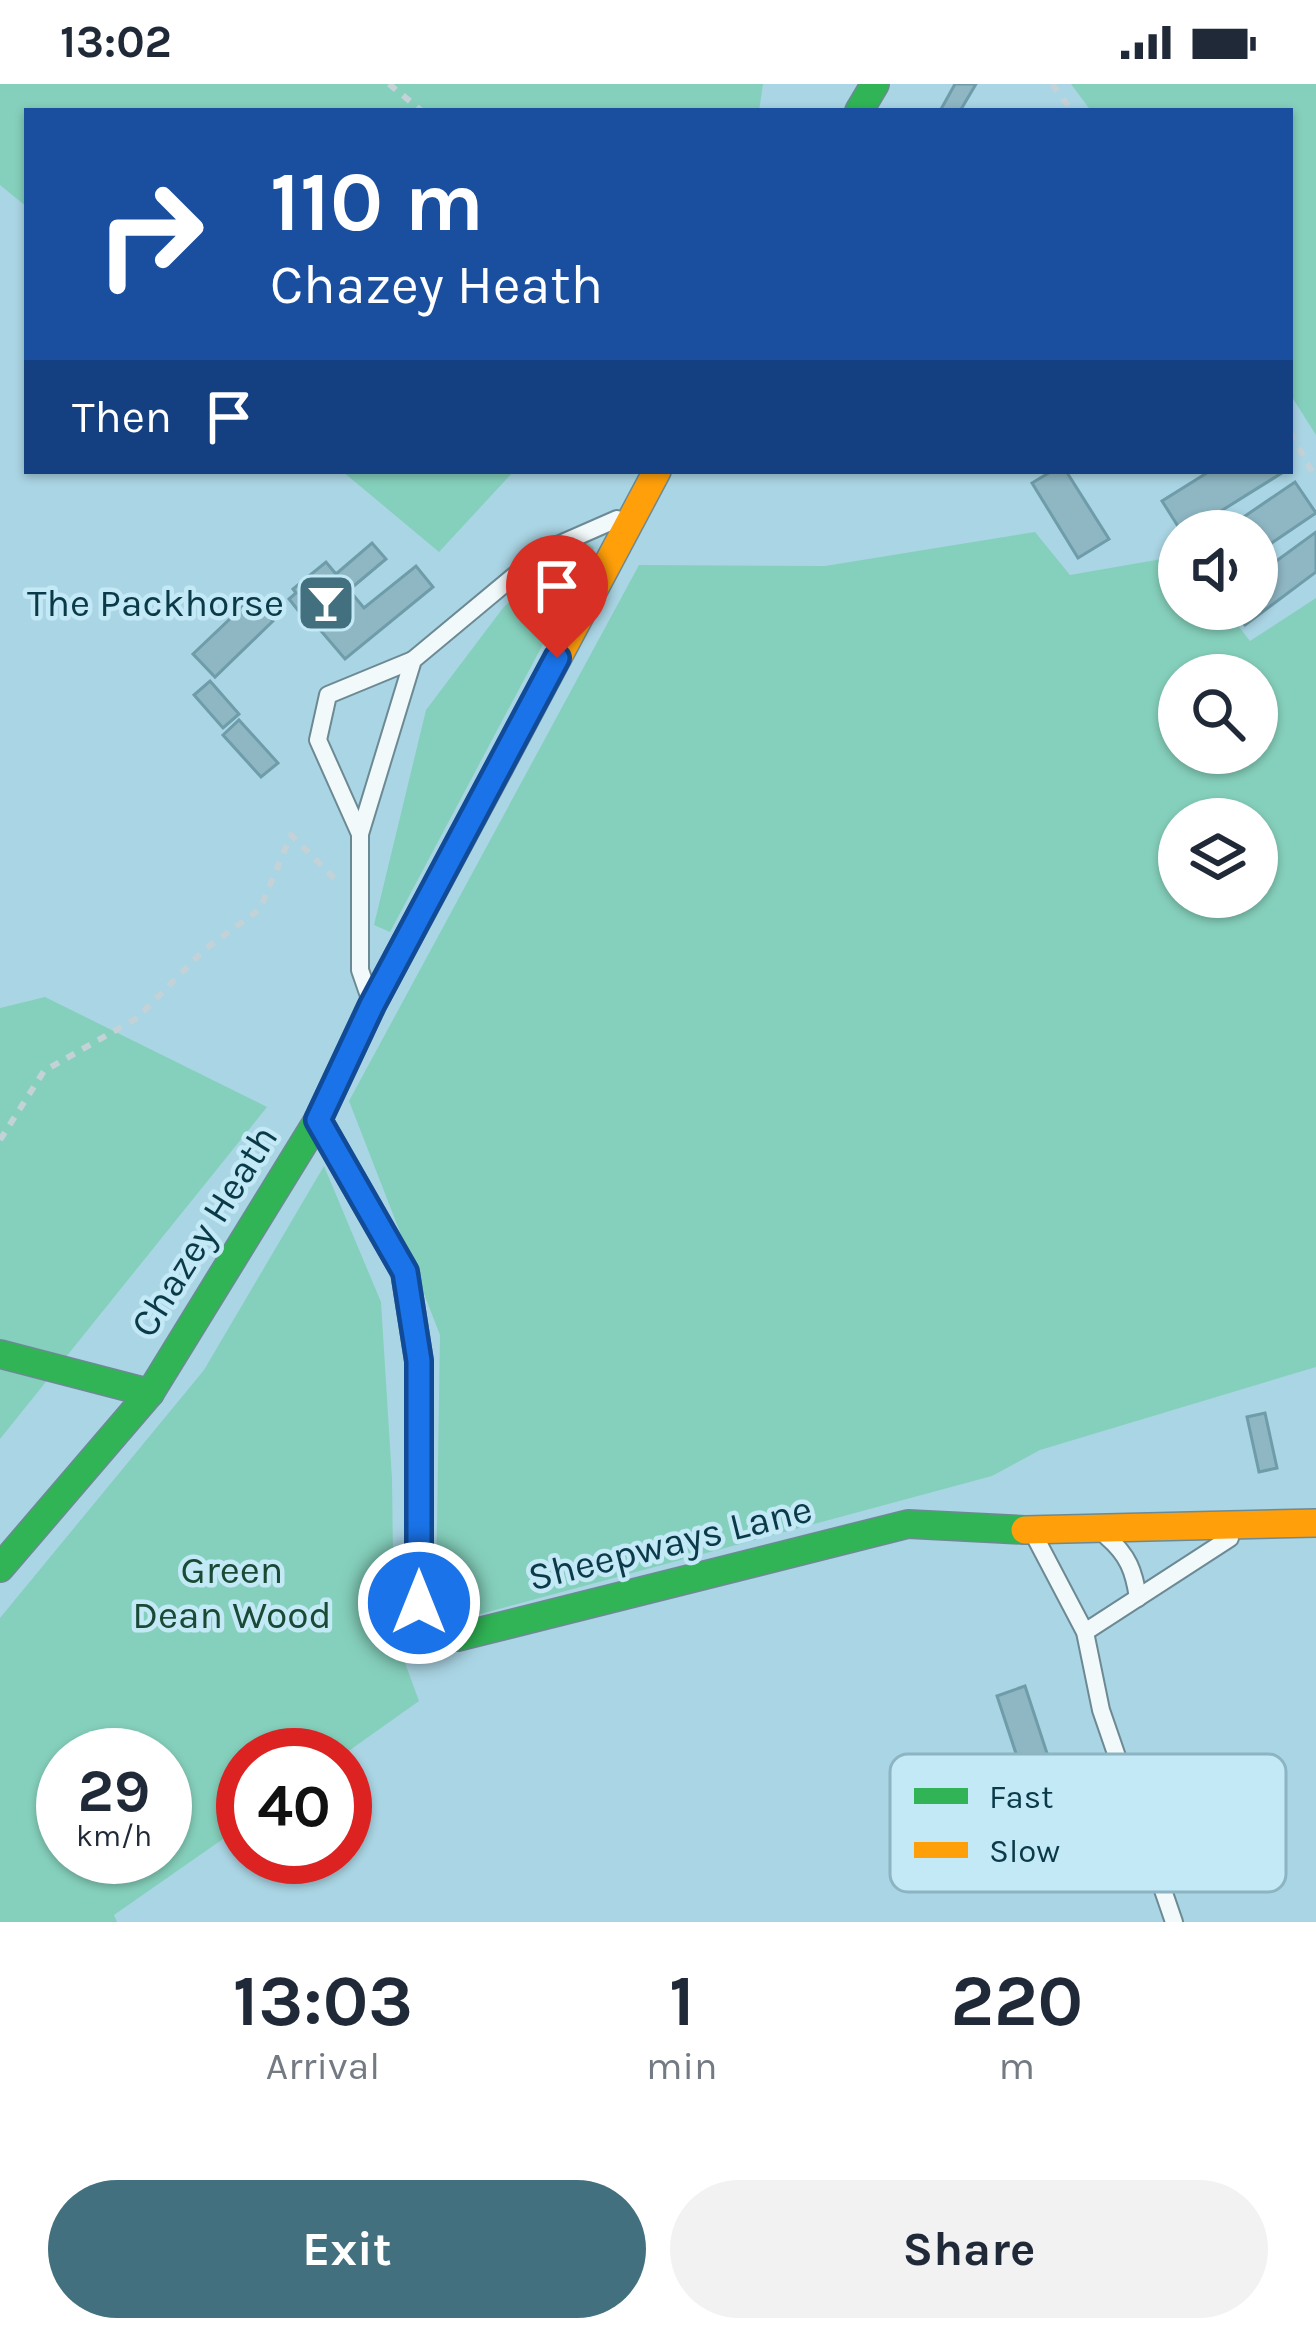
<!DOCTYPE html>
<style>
body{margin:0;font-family:Karla,sans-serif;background:#f2f2f3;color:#1f2937;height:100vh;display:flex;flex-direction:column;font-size:45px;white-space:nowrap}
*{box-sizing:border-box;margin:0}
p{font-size:39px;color:#747a83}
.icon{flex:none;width:66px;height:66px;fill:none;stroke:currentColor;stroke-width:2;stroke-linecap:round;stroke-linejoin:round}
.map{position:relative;height:1838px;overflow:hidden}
.details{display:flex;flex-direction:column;background:#fff;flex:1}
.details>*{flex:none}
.banner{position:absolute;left:24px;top:24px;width:1269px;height:366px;border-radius:0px;box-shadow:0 3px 9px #0004;background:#1a4fa0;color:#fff;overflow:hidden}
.fabs{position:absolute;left:1158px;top:426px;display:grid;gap:24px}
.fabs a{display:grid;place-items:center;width:120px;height:120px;border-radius:50%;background:#fff;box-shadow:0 3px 9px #0004;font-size:60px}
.speed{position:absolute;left:36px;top:1644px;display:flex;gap:24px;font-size:60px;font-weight:700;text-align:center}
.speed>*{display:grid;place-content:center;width:156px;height:156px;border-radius:50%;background:#fff;box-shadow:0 3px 9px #0004;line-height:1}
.speed small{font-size:30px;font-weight:400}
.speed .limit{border:18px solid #d22;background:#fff;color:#111}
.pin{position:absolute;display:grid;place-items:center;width:102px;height:102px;color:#fff;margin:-123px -51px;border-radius:50% 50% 50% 0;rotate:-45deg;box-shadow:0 0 12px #0007}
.pin .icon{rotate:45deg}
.me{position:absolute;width:132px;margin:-66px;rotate:0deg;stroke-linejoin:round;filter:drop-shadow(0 0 9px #0008)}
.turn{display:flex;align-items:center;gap:42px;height:252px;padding:0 48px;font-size:54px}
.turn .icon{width:156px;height:156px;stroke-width:2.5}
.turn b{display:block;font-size:84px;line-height:102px}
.then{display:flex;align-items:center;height:114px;padding:0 48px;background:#0003;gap:24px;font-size:45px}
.eta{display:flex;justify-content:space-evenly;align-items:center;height:204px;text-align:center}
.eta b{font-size:72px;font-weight:700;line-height:84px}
.cta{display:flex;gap:24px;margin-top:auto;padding:24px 48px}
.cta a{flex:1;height:138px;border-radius:72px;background:#42707f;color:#fff;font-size:48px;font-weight:700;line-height:138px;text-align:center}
.cta a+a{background:#f2f2f3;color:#1f2937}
.status{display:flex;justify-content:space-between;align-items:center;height:84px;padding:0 60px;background:#fff;direction:ltr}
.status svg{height:33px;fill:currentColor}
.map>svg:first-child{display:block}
</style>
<div class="status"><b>13:02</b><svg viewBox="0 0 49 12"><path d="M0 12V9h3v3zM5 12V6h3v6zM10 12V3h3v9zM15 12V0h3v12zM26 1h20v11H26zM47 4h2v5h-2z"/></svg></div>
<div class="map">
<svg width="1316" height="1838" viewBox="0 0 1316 1838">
<rect width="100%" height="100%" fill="#aad5e4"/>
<g fill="#85d0bc" fill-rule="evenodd">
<path d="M 0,0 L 763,0 L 759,27 L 27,27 L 27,123 L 0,101 Z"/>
<path d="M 1071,0 L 1316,0 L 1316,351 L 1290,310 L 1290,27 L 1091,27 Z"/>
<path d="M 342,387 L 514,387 L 439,468 Z"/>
<path d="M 1035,448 L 1070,491 L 1179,472 L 1179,525 L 1225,525 L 1250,557 L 1316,514 L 1316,1283 L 1040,1366 L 992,1392 L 462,1535 L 436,1506 L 440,1251 L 349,1017 L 639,481 L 825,482 ZM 1179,591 L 1257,591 L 1257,669 L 1179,669 ZM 1179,735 L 1257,735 L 1257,813 L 1179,813 Z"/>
<path d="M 586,457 L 594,464 L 390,848 L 374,841 L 426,626 L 503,524 L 542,485 Z"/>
<path d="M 45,913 L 267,1023 L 0,1355 L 0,924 Z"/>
<path d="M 324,1082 L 381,1218 L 392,1395 L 394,1549 L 419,1617 L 343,1671 L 243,1671 L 243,1741 L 114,1831 L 117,1838 L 0,1838 L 0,1534 L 204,1286 ZM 63,1671 L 165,1671 L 165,1773 L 63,1773 Z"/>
</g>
<g fill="#8eb6c3" stroke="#6f9ca9" stroke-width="3">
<path d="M 955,0 L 976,0 L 960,27 L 940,27 Z"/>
<path d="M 1052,387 L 1066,387 L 1109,455 L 1078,474 L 1032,399 Z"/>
<path d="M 1210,387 L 1285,387 L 1189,447 L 1181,447 L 1162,417 Z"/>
<path d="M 1295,398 L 1316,429 L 1257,469 L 1257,447 L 1223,447 Z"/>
<path d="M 1316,448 L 1316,488 L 1245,541 L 1233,525 L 1257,525 L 1257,491 Z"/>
<path d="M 372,459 L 386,475 L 349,506 L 364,524 L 416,482 L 433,503 L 345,575 L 316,541 L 312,544 L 289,515 L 296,509 L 293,505 L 326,478 L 336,490 Z"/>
<path d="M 252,514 L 273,537 L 215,593 L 193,570 Z"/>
<path d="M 210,597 L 239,630 L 223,644 L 194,611 Z"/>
<path d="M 239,636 L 278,679 L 261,693 L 223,651 Z"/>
<path d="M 1265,1329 L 1277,1384 L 1259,1388 L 1247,1333 Z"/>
<path d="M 1025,1602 L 1059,1706 L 1031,1715 L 997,1612 Z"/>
</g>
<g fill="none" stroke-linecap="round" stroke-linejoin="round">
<g stroke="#6c8a94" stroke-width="20">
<g id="lane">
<path d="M 360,750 L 318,656 L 328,611 L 413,576"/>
<path d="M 368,909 L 360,886 L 360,750 L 413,576 L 544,467 L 617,435"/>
<path d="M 1034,1451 L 1085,1548 L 1101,1626 L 1174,1838"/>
<path d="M 1107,1453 C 1128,1471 1134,1487 1138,1514"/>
<path d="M 1085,1548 L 1230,1454"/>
</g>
</g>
<g stroke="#6c8a94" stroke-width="30">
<g id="fast">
<path d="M 859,27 L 875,0"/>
<path d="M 318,1036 L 405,1188 L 419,1277 L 419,1519 L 458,1553 L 908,1440 L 1025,1446"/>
<path d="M 0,1270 L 150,1309"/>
<path d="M 0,1484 L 150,1309 L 318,1036 L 372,921 L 499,684"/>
</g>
</g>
<g stroke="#6c8a94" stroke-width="30">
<g id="slow">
<path d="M 499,684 L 657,387"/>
<path d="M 1025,1446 L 1316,1439"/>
</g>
</g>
<g stroke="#c3d2d6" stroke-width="6" stroke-dasharray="9 9" stroke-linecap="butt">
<path d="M 389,0 L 422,27"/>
<path d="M 1052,0 L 1072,27"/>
<path d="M 1290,348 L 1316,395"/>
<path d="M 0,1056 L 44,987 L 137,934 L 204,866 L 260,825 L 291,751 L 338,798"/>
</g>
<use href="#lane" stroke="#f2f9fb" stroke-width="16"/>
<use href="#fast" stroke="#30b455" stroke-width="27"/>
<use href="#slow" stroke="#ff9f0a" stroke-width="27"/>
</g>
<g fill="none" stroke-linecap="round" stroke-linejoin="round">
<g stroke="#114b97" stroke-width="30">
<path id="route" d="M 419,1519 L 419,1277 L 405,1188 L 318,1036 L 372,921 L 557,574"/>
</g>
<use href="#route" stroke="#1a73e8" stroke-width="21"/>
</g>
<defs>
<g id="bar-square" transform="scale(3)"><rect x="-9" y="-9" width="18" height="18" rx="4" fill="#42707f" stroke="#c3e8f6"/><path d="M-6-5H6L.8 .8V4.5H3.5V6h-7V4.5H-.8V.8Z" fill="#fff"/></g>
</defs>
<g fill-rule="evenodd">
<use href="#bar-square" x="326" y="519"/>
</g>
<g text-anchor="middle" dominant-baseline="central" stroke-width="9" stroke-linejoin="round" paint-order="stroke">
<g font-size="39" fill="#0a3a48" stroke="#c3e8f6" text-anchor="end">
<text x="284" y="519">The Packhorse</text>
</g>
<g font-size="39" fill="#0a3a48" stroke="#c3e8f6">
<text transform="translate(204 1147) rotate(-58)">Chazey Heath</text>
<text transform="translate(670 1459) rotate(-14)">Sheepways Lane</text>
</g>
<g font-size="39" fill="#194a34" stroke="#c3e8f6">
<text x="232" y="1486">Green<tspan x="232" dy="45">Dean Wood</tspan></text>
</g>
</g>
<rect x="890" y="1670" width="396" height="138" rx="18" fill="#c3e8f6" stroke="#8cb4c2" stroke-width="3"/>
<rect x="914" y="1704" width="54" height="16" fill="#30b455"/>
<rect x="914" y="1758" width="54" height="16" fill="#ff9f0a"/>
<g font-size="33" fill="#0a3a48">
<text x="989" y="1724">Fast</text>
<text x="989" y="1778">Slow</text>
</g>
</svg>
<div class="fabs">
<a><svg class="icon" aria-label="sound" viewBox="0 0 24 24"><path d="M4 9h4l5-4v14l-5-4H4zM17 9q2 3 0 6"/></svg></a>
<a><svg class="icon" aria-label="search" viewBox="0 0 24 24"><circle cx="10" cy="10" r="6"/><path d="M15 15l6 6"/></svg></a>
<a><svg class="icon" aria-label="layers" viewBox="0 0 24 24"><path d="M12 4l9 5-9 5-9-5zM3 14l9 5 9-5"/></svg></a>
</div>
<div class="speed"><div>29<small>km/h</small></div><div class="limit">40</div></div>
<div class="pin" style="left:557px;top:574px;background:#d93025"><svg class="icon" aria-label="arrive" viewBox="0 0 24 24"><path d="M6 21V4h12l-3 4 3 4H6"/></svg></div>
<svg class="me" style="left:419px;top:1519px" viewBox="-20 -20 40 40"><circle r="17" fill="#1a73e8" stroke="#fff" stroke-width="3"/><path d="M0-11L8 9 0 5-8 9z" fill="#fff"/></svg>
<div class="banner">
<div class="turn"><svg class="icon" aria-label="right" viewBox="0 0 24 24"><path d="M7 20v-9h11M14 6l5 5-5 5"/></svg><div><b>110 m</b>Chazey Heath</div></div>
<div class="then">Then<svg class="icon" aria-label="arrive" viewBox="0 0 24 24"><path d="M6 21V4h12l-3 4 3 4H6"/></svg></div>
</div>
</div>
<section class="details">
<div class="eta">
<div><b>13:03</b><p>Arrival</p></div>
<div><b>1</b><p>min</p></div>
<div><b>220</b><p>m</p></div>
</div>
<div class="cta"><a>Exit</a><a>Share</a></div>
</section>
